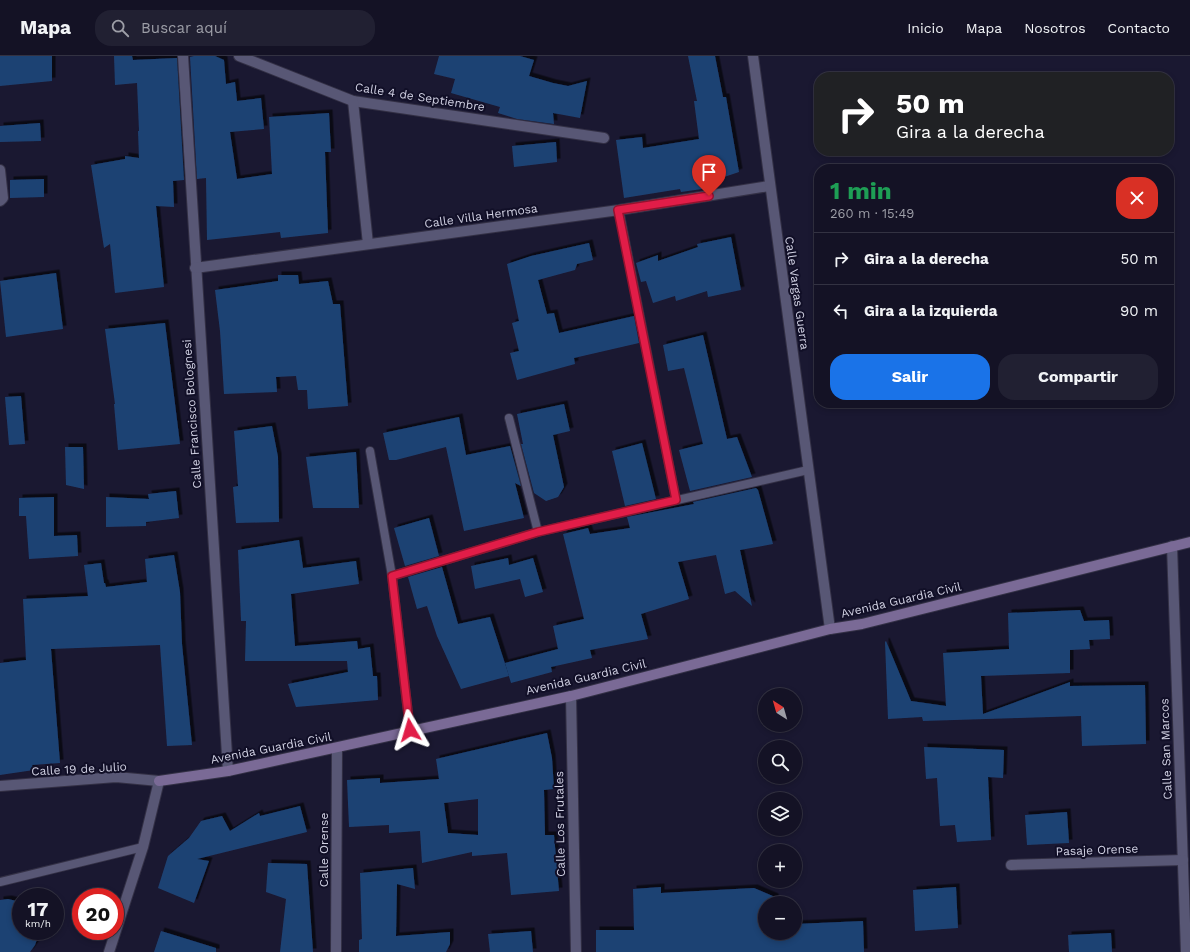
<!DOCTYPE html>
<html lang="es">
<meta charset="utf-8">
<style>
body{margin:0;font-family:"Work Sans",sans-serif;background:#212032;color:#f1f3f6;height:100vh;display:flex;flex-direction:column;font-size:15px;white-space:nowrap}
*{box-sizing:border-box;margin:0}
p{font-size:13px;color:#9d9ea7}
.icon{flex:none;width:22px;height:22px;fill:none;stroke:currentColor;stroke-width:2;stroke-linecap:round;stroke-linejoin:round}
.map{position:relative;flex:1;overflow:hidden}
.details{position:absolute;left:814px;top:108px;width:360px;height:244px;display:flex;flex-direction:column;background:#141225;border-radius:16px;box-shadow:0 2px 6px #0003,0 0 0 1px #333242}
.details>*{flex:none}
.banner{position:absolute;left:814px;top:16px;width:360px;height:84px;border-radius:16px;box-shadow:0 2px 6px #0003,0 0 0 1px #333242;background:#202124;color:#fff;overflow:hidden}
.needle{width:26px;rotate:323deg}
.controls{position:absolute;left:758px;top:632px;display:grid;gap:8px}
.controls a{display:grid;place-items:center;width:44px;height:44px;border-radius:50%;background:#141225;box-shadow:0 2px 6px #0003,0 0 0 1px #333242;font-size:20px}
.speed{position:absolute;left:12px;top:832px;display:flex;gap:8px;font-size:20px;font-weight:700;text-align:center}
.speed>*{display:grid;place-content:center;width:52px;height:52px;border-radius:50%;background:#141225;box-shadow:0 2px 6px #0003,0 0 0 1px #333242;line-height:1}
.speed small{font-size:10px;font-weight:400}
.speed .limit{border:6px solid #d22;background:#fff;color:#111}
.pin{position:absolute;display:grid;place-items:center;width:34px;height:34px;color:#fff;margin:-41px -17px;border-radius:50% 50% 50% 0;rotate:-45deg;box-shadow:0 0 4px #0007}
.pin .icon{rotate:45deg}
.me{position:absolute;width:44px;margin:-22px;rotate:353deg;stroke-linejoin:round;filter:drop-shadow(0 0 3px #0008)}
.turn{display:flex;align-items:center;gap:14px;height:84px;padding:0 16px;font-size:18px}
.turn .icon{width:52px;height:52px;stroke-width:2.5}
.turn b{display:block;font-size:28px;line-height:34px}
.round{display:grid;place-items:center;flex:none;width:42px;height:42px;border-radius:16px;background:#212032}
.headline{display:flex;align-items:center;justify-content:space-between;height:68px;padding:0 16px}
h1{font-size:24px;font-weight:700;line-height:30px;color:#1e9e55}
.button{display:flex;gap:8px;margin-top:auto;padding:8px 16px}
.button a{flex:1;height:46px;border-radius:16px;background:#1a73e8;color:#fff;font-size:16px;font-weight:700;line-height:46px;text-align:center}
.button a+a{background:#212032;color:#f1f3f6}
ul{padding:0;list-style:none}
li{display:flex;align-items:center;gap:12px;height:52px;padding:0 16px;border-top:1px solid #333242}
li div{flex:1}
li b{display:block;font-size:15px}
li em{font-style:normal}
header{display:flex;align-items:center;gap:24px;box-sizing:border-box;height:56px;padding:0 20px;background:#141225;border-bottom:1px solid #333242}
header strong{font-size:19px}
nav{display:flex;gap:22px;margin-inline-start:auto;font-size:14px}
.search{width:280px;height:36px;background:#212032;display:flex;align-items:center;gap:10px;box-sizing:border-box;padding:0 14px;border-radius:16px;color:#9d9ea7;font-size:15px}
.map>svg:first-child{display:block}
</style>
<header>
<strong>Mapa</strong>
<div class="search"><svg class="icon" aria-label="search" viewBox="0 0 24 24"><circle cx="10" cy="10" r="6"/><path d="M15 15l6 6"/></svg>Buscar aquí</div>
<nav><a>Inicio</a><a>Mapa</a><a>Nosotros</a><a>Contacto</a></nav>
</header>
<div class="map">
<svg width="1190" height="896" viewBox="0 0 1190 896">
<defs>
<filter id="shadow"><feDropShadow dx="3.5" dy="-3.5" stdDeviation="0" flood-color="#0009"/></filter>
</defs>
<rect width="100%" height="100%" fill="#1a1831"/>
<g fill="#1e4273" fill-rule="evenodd" filter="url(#shadow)">
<path d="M 0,0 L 52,0 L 52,25 L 0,30 Z"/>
<path d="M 114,0 L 132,0 L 133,4 L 177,2 L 184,124 L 173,125 L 174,151 L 156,150 L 164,231 L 115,237 L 110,188 L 104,192 L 91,109 L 125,103 L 125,100 L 139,102 L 138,75 L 139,75 L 137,27 L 115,29 Z"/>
<path d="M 194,0 L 215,0 L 224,4 L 226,28 L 235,26 L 237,45 L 261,42 L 264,73 L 230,76 L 237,123 L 272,118 L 269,61 L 329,57 L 331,96 L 325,96 L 328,177 L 281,182 L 280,176 L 207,184 L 206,122 L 197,123 L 190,1 Z"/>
<path d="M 439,0 L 520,0 L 534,4 L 529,20 L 553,27 L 568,30 L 587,25 L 580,62 L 553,57 L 554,68 L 517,63 L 498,57 L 500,51 L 451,37 L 455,23 L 434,18 Z"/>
<path d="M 688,0 L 715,0 L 723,41 L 726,41 L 739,116 L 709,126 L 709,132 L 681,136 L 680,133 L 624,142 L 616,84 L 642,81 L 643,92 L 699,83 L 694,45 L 697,45 Z"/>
<path d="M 40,67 L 41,85 L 0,86 L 0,70 Z"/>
<path d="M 556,86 L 557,106 L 514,111 L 512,90 Z"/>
<path d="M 44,123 L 44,141 L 10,142 L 10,124 Z"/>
<path d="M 731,181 L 741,234 L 708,241 L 707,235 L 676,245 L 675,240 L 653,247 L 646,225 L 641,226 L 636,207 L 658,199 L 658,205 L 698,191 L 697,188 Z"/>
<path d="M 589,187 L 593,204 L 577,208 L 575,214 L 538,224 L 547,258 L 554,257 L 559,277 L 634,260 L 639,287 L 574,302 L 575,308 L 517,324 L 510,297 L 519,295 L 512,267 L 519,265 L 507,208 L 531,200 Z"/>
<path d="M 56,217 L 63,273 L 6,281 L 0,225 Z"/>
<path d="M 278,219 L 298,219 L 299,228 L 328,225 L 333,248 L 340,248 L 348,350 L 308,353 L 307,334 L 298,334 L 296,320 L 276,321 L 277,336 L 224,338 L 220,275 L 215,234 L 278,225 Z"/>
<path d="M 165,267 L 180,388 L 118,394 L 114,348 L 115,348 L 105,273 Z"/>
<path d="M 703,279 L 727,383 L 737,381 L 752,421 L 690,435 L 679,394 L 703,388 L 684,312 L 668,315 L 663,289 Z"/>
<path d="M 21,340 L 25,388 L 9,389 L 5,341 Z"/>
<path d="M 564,348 L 570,375 L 553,379 L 564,431 L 558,441 L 546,445 L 534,437 L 521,388 L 523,388 L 517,358 Z"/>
<path d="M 459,361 L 466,399 L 510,390 L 521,430 L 515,427 L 524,462 L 464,475 L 446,391 L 396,404 L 389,404 L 383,377 Z"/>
<path d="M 272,370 L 278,401 L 279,466 L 236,467 L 233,431 L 238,430 L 234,375 Z"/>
<path d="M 642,387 L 656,443 L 625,450 L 612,395 Z"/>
<path d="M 65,391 L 83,391 L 84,433 L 66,429 Z"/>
<path d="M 356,396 L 359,452 L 313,452 L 306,401 Z"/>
<path d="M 756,432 L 758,434 L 773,488 L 740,494 L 752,550 L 735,535 L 725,538 L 716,499 L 678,506 L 689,543 L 641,558 L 648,583 L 590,594 L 592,602 L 551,611 L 552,616 L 511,627 L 505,607 L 558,593 L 553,570 L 584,563 L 563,478 L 588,472 L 590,478 L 630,472 L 627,461 L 694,448 L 693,446 Z"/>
<path d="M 176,435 L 179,462 L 146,466 L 146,470 L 106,471 L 106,441 L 149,443 L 148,438 Z"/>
<path d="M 54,441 L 54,480 L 77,479 L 78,500 L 29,503 L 26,460 L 19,460 L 19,442 Z"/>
<path d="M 429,462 L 439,500 L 405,510 L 394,472 Z"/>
<path d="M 299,484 L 303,512 L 356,505 L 359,528 L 291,538 L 295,590 L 357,585 L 358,593 L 370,591 L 373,620 L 377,620 L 378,644 L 296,651 L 288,628 L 348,616 L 347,605 L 245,605 L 246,565 L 241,565 L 238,494 Z"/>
<path d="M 174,499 L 180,536 L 182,588 L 192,689 L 167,690 L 160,589 L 51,593 L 60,707 L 32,709 L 34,714 L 0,719 L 0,607 L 26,604 L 23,543 L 88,540 L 84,509 L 101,507 L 104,527 L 105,527 L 106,531 L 147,526 L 145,503 Z"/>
<path d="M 508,502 L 509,509 L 533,502 L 543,536 L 525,541 L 520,523 L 475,533 L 471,510 Z"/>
<path d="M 442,511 L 458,568 L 490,561 L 509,620 L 461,633 L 437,580 L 427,550 L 417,553 L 408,521 Z"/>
<path d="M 1080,554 L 1084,565 L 1109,564 L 1110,583 L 1089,584 L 1090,593 L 1070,594 L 1070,617 L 981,620 L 983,658 L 1070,626 L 1070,630 L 1145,629 L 1146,688 L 1082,690 L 1081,660 L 923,665 L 922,661 L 888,663 L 885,586 L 886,585 L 911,645 L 946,650 L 943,597 L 1009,593 L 1008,557 Z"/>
<path d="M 547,677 L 552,702 L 554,733 L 544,734 L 545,779 L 554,779 L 559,835 L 511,839 L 507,797 L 472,800 L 472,796 L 422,807 L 420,775 L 389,777 L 389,769 L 349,771 L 347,724 L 380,722 L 380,727 L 439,723 L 436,703 ZM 478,743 L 478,779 L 448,777 L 444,747 Z"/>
<path d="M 924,691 L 1004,694 L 1003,722 L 988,721 L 991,784 L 957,786 L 955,769 L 940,770 L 937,722 L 926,723 Z"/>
<path d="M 300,750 L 307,776 L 197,803 L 209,805 L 194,847 L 158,832 L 168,800 L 189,782 L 201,765 L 222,760 L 230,775 L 259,757 L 260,760 Z"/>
<path d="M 1067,756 L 1069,787 L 1027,789 L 1025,759 Z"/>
<path d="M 268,807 L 307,808 L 313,896 L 280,896 L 286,843 L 266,836 Z"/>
<path d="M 413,812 L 415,833 L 397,828 L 396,880 L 450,876 L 450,888 L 446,896 L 359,896 L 359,884 L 362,883 L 360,817 Z"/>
<path d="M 661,831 L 661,837 L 754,832 L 775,841 L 776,847 L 765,847 L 765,877 L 795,877 L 795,868 L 863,865 L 864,896 L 596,896 L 596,874 L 634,874 L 633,833 Z"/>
<path d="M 956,831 L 958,872 L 915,875 L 913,834 Z"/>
<path d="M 8,843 L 21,846 L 21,875 L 40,875 L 35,889 L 30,896 L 0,896 L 0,844 Z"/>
<path d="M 161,875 L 216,892 L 216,896 L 154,896 Z"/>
<path d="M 531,875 L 533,896 L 490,896 L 488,878 Z"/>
<path d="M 1111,877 L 1112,896 L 1069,896 L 1068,879 Z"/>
</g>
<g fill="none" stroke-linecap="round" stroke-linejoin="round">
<g stroke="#333045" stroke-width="10">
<g id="service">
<path d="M 619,154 L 676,444"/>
<path d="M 509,362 L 538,476"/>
<path d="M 370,395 L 392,520 L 410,674"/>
<path d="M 392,520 L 538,476 L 808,414"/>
<path d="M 0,826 L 143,791"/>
</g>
</g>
<g stroke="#333045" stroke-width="12">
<g id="minor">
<path d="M 183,0 L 228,715"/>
<path d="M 239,0 L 353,45 L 604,82"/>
<path d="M 353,45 L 368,188"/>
<path d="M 0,114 L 3,142 L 0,145"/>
<path d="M 195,212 L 619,154 L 769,130"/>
<path d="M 1172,490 L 1186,896"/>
<path d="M 1011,809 L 1183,804"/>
<path d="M 336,896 L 337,692"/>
</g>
</g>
<g stroke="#333045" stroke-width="12">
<g id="tertiary">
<path d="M 753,0 L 830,573"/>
<path d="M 571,640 L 576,896"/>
<path d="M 0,730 L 116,721 L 159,725 L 143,791 L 109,896"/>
</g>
</g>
<g stroke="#333045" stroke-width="12">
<path id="secondary" d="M 159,725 L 228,715 L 571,640 L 830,573 L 862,568 L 1190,486"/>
</g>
<use href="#service" stroke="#585775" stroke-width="8"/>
<use href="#minor" stroke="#585775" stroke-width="10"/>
<use href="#tertiary" stroke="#585775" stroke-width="10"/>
<use href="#secondary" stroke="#7a6a96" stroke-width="10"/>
</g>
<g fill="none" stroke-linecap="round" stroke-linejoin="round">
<g stroke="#92132f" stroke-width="10">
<path id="route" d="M 410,674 L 392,520 L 538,476 L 676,444 L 618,154 L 709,140"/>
</g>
<use href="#route" stroke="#e11d48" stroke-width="7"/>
</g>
<g text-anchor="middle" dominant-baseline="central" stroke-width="4" stroke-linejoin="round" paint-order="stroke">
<g font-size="12" fill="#d1d1e3" stroke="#110f27">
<text transform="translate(420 41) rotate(9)">Calle 4 de Septiembre</text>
<text transform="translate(481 160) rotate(-8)">Calle Villa Hermosa</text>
<text transform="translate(797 237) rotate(82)">Calle Vargas Guerra</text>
<text transform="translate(192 358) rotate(-94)">Calle Francisco Bolognesi</text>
<text transform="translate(901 544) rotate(-13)">Avenida Guardia Civil</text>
<text transform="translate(586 621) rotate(-13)">Avenida Guardia Civil</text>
<text transform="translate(271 692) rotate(-11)">Avenida Guardia Civil</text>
<text transform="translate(1166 693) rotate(-92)">Calle San Marcos</text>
<text transform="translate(79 713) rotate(-3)">Calle 19 de Julio</text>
<text transform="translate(560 768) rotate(-91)">Calle Los Frutales</text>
<text transform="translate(324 794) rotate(-90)">Calle Orense</text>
<text transform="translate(1097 794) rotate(-2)">Pasaje Orense</text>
</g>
</g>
</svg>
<div class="controls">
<a><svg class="needle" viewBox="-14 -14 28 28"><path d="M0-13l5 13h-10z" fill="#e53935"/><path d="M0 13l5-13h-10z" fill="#9d9ea7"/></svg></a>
<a><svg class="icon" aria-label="search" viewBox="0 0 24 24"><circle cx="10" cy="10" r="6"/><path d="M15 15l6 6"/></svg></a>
<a><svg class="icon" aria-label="layers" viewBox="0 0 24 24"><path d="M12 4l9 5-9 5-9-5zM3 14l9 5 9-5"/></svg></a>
<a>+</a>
<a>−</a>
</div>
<div class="speed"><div>17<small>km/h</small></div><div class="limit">20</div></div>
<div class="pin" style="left:709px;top:140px;background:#d93025"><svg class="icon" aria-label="arrive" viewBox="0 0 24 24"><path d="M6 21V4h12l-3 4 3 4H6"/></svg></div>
<svg class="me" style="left:410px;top:674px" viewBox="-20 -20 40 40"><path d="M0-17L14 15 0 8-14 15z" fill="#e11d48" stroke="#fff" stroke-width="4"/></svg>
<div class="banner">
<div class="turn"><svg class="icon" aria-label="right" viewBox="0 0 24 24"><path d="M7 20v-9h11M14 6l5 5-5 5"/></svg><div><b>50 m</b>Gira a la derecha</div></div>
</div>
<section class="details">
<div class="headline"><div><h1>1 min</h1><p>260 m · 15:49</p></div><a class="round" style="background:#d93025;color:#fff"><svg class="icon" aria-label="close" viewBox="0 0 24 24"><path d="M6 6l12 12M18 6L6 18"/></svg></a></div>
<ul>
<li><svg class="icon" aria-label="right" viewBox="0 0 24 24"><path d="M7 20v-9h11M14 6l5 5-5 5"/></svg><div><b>Gira a la derecha</b></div><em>50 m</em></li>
<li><svg class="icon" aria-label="left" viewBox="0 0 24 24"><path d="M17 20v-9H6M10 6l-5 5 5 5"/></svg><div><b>Gira a la izquierda</b></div><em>90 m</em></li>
</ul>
<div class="button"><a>Salir</a><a>Compartir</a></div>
</section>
</div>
